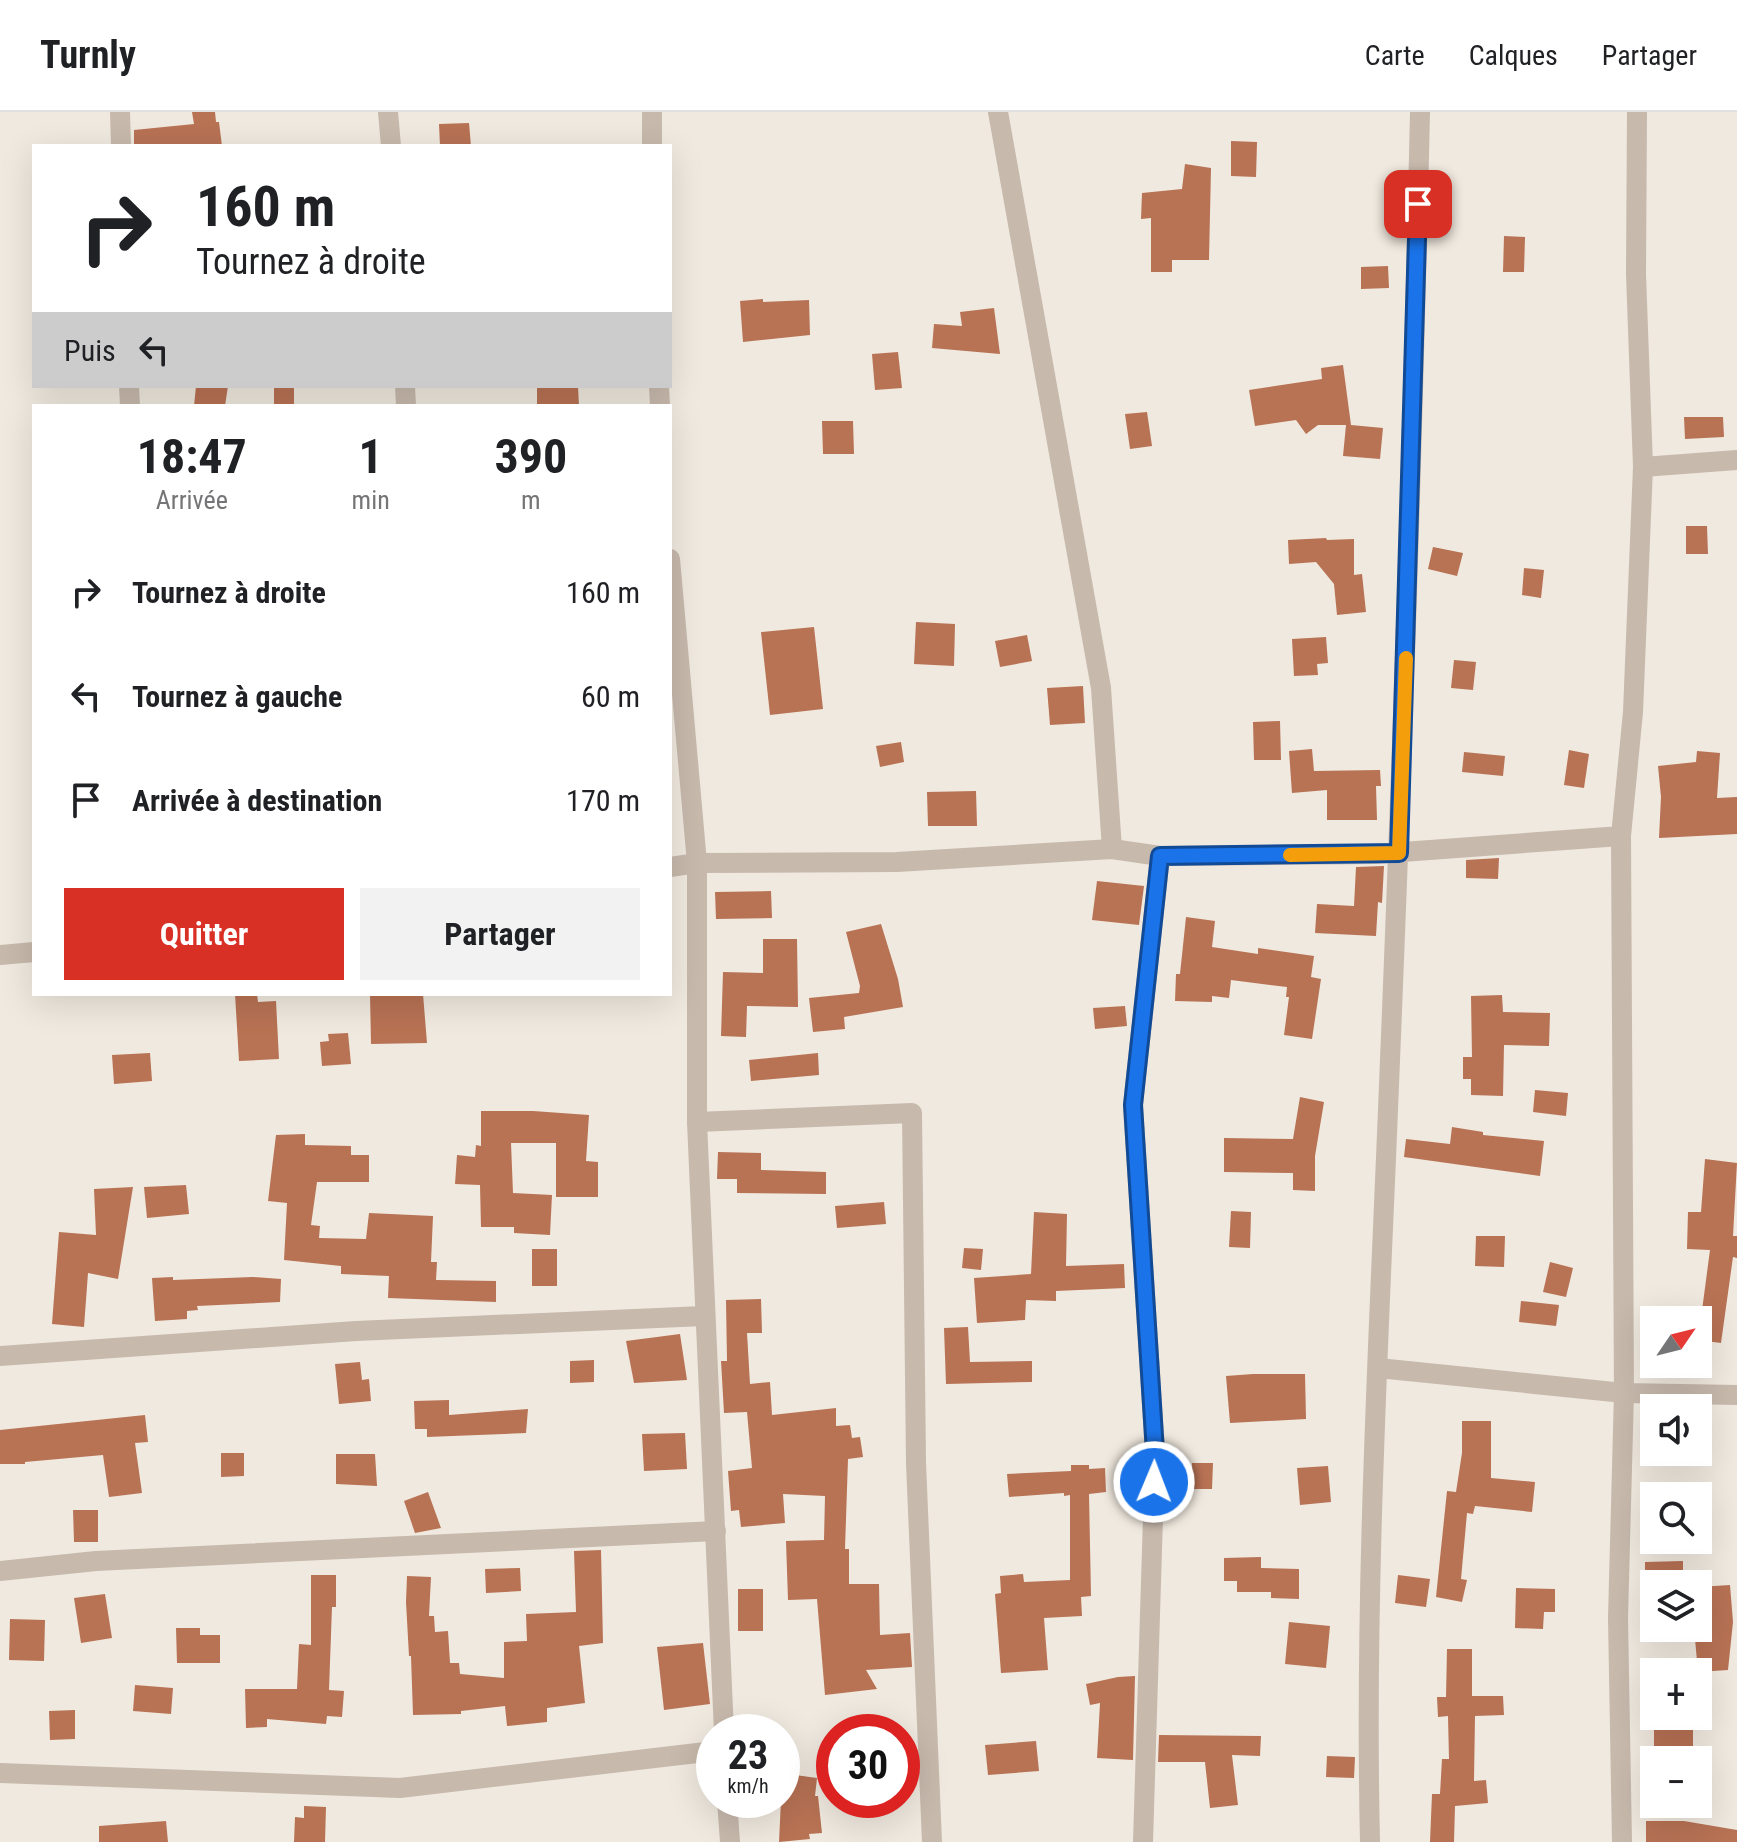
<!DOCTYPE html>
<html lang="fr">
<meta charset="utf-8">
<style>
body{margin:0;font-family:"Roboto Condensed",sans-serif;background:#f2f2f2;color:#202124;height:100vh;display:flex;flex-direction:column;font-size:30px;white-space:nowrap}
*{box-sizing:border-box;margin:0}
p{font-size:26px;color:#757577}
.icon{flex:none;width:44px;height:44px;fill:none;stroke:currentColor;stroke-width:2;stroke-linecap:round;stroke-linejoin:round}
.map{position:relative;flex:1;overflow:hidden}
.drawer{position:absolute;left:32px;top:292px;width:640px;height:592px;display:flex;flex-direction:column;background:#fff;border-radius:0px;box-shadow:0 8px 32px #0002}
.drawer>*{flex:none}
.hud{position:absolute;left:32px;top:32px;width:640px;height:244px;border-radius:0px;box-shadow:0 8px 32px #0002;background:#fff;color:#202124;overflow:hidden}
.needle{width:52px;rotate:55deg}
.controls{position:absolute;left:1640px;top:1194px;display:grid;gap:16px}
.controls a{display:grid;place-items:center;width:72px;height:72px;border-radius:0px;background:#fff;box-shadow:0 8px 32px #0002;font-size:40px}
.speed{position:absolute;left:696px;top:1602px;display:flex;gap:16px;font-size:40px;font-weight:700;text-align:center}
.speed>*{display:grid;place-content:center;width:104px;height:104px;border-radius:50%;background:#fff;box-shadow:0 8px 32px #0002;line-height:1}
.speed small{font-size:20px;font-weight:400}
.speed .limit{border:12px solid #d22;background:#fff;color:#111}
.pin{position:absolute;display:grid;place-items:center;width:68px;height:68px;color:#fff;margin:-34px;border-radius:16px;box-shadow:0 4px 12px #0006}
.me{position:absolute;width:88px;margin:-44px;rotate:1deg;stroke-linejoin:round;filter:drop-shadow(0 0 6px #0008)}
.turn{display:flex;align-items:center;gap:28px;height:168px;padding:0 32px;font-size:36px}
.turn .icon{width:104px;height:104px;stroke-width:2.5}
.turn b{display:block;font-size:56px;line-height:68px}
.then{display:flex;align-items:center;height:76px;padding:0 32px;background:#0003;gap:16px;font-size:30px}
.eta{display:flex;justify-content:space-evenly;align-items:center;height:136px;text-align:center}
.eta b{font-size:48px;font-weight:700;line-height:56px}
.primary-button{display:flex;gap:16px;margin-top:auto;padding:16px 32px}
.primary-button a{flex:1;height:92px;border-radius:0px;background:#d93025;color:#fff;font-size:32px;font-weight:700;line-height:92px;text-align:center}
.primary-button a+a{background:#f2f2f2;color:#202124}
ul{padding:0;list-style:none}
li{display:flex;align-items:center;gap:24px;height:104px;padding:0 32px}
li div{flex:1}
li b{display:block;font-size:30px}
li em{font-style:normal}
header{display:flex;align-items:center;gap:48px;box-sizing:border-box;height:112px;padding:0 40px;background:#fff;border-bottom:2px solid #e0e0e0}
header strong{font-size:38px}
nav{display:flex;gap:44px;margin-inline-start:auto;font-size:28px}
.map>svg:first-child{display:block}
</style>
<header>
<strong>Turnly</strong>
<nav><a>Carte</a><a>Calques</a><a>Partager</a></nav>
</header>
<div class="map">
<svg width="1737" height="1730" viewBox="0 0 1737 1730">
<rect width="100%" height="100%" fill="#f0e9df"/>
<g fill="#b87254">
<path d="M 192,0 L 215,0 L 216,10 L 219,10 L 222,34 L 134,34 L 134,18 L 194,12 Z"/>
<path d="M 469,11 L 471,34 L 440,34 L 439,12 Z"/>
<path d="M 1231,29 L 1257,30 L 1256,65 L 1231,64 Z"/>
<path d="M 1185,52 L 1211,56 L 1209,148 L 1172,148 L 1172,160 L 1151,160 L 1151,106 L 1141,107 L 1142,81 L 1182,77 Z"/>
<path d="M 1504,124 L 1525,125 L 1524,160 L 1503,160 Z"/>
<path d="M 1388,154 L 1389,176 L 1361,177 L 1361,155 Z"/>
<path d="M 763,187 L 763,190 L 809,188 L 810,223 L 743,230 L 740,189 Z"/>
<path d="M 994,196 L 1000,242 L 932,236 L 934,212 L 962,214 L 960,200 Z"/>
<path d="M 898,240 L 902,276 L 875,278 L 872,242 Z"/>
<path d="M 1343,253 L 1351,313 L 1383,316 L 1380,347 L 1343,344 L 1346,313 L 1318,313 L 1306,322 L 1296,308 L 1255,314 L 1249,278 L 1322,267 L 1321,256 Z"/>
<path d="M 196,274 L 228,274 L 225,294 L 194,294 Z"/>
<rect x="274" y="274" width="20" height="20"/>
<path d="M 537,274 L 578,274 L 579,294 L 537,294 Z"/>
<path d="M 1147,300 L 1152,334 L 1130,337 L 1125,302 Z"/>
<path d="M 1684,305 L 1723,305 L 1724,325 L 1685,327 Z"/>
<path d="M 822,309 L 853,309 L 854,342 L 823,342 Z"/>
<path d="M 1686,414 L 1707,414 L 1708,442 L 1686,442 Z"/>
<path d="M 1326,426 L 1327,428 L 1354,427 L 1354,463 L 1362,462 L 1366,500 L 1337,503 L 1334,472 L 1316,450 L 1289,452 L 1288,428 Z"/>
<path d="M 1433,435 L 1463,441 L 1457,464 L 1428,457 Z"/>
<path d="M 1524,456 L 1544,458 L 1541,486 L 1522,483 Z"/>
<path d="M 916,510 L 955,512 L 954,554 L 914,552 Z"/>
<path d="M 814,515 L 823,597 L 770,603 L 761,520 Z"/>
<path d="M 1027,523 L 1032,549 L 1000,555 L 995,529 Z"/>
<path d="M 1326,525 L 1328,551 L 1317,552 L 1318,563 L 1294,564 L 1292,527 Z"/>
<path d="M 1454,548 L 1476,550 L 1473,578 L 1451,576 Z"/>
<path d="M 1083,574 L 1085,611 L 1050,613 L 1047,576 Z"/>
<path d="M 1280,609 L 1281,648 L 1254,648 L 1253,610 Z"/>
<path d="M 901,630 L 904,650 L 880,655 L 876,634 Z"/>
<path d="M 1312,637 L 1314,659 L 1380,658 L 1381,674 L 1376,674 L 1377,708 L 1327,708 L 1327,678 L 1292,681 L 1289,639 Z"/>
<path d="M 1569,638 L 1589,642 L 1584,676 L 1564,673 Z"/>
<path d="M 1697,639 L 1720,641 L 1717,686 L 1737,685 L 1737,722 L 1659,726 L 1661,685 L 1658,654 L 1696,650 Z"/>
<path d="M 1464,640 L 1505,644 L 1503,664 L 1462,660 Z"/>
<path d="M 976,679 L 977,714 L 928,714 L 927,680 Z"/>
<path d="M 1499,746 L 1498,767 L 1466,766 L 1466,748 Z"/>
<path d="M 1384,754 L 1382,791 L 1378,790 L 1376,824 L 1315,821 L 1317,792 L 1354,794 L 1356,755 Z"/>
<path d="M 1097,769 L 1144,774 L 1139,813 L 1092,808 Z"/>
<path d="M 771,779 L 772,806 L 716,807 L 715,780 Z"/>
<path d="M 1186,805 L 1215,809 L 1212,835 L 1258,842 L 1258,836 L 1314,844 L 1311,865 L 1321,867 L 1312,927 L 1284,923 L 1289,885 L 1286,885 L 1287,875 L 1231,868 L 1229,886 L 1212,884 L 1212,890 L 1175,889 L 1176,862 L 1180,862 Z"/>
<path d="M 881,812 L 898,867 L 903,895 L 844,905 L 845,917 L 813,920 L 809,886 L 859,881 L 860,874 L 846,820 Z"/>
<path d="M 763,827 L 797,827 L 798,895 L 747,894 L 746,925 L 721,924 L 723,860 L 763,861 Z"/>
<path d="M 235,882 L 257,882 L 258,890 L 276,889 L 279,947 L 239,949 Z"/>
<path d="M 370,882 L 423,882 L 427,931 L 371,932 Z"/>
<path d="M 1502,883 L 1503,900 L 1550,901 L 1549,934 L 1504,933 L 1503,984 L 1471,983 L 1471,967 L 1463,967 L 1463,945 L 1472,945 L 1471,884 Z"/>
<path d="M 1125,894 L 1127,914 L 1095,917 L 1093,896 Z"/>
<path d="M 348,921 L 351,952 L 322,954 L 320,930 L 329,929 L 328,922 Z"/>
<path d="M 150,941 L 152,969 L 114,972 L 112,943 Z"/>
<path d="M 818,941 L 819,963 L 751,969 L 749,948 Z"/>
<path d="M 1535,978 L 1568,981 L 1566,1004 L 1533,1000 Z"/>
<path d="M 1300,985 L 1324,990 L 1315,1044 L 1315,1079 L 1293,1078 L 1293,1061 L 1224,1060 L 1224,1026 L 1293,1027 Z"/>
<path d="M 481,999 L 533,999 L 589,1003 L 586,1049 L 598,1050 L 598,1085 L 556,1085 L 556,1031 L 511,1031 L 513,1081 L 552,1083 L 550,1123 L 514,1121 L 514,1115 L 481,1115 L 480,1073 L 455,1072 L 457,1043 L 475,1045 L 476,1033 L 481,1034 Z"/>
<path d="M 1452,1015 L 1483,1020 L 1483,1023 L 1544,1029 L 1540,1064 L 1404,1045 L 1406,1027 L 1450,1032 Z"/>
<path d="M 305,1022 L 305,1033 L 351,1034 L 351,1043 L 369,1043 L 369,1070 L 317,1070 L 311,1113 L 320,1114 L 319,1126 L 366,1127 L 369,1101 L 433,1104 L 431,1150 L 437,1150 L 436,1168 L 496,1169 L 496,1190 L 388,1186 L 389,1164 L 341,1162 L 341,1154 L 284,1148 L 287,1091 L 268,1089 L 276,1023 Z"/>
<path d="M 718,1040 L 761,1041 L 761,1058 L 826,1060 L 826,1082 L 737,1081 L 737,1067 L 717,1067 Z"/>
<path d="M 1705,1047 L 1737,1051 L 1733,1124 L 1737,1124 L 1737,1146 L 1733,1145 L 1721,1231 L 1698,1228 L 1698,1206 L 1701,1206 L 1710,1138 L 1687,1137 L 1688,1100 L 1701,1100 Z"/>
<path d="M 186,1073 L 189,1102 L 147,1106 L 144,1075 Z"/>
<path d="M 133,1075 L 118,1167 L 88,1161 L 84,1215 L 52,1212 L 59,1120 L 96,1123 L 94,1077 Z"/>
<path d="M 884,1090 L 886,1112 L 837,1116 L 835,1094 Z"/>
<path d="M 1231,1099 L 1251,1100 L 1250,1136 L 1229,1135 Z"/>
<path d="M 1034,1100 L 1067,1102 L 1066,1154 L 1124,1152 L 1125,1176 L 1056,1179 L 1056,1189 L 1026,1188 L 1025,1208 L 977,1211 L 974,1166 L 1031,1162 Z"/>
<path d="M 1476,1124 L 1505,1124 L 1504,1155 L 1475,1154 Z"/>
<path d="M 964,1136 L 983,1137 L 981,1158 L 962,1156 Z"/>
<rect x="532" y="1137" width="25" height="37"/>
<path d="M 1550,1150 L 1573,1156 L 1566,1185 L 1543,1180 Z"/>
<path d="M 173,1165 L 173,1168 L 253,1165 L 281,1167 L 280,1190 L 197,1194 L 198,1198 L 187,1199 L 187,1207 L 155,1209 L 152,1166 Z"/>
<path d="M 761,1187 L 762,1221 L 747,1221 L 750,1272 L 770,1270 L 772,1303 L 836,1296 L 836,1314 L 850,1313 L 852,1326 L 860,1325 L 863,1345 L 848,1347 L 845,1437 L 849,1437 L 849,1472 L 879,1472 L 880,1523 L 910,1521 L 912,1555 L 866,1558 L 877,1577 L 825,1583 L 817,1487 L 788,1488 L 786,1429 L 824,1428 L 825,1384 L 783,1382 L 785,1411 L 741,1415 L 739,1398 L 731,1399 L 728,1359 L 752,1356 L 747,1300 L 724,1301 L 721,1249 L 727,1249 L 726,1188 Z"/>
<path d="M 1521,1189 L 1559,1193 L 1556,1214 L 1519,1210 Z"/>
<path d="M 968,1215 L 970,1250 L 1032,1249 L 1032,1270 L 946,1272 L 944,1216 Z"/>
<path d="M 680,1222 L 687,1268 L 634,1271 L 626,1229 Z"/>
<path d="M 594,1248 L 594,1270 L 570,1271 L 570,1249 Z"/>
<path d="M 360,1250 L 362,1268 L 369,1267 L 371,1289 L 339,1292 L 335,1252 Z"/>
<path d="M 1253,1262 L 1305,1262 L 1306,1307 L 1230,1311 L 1226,1264 Z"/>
<path d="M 449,1288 L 449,1303 L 528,1297 L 526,1321 L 427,1325 L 427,1317 L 415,1317 L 414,1289 Z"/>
<path d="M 145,1303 L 148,1330 L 135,1331 L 142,1381 L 109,1385 L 103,1343 L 25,1350 L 25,1352 L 0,1352 L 0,1318 Z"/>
<path d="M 1462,1309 L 1491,1309 L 1491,1366 L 1535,1370 L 1532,1400 L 1475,1394 L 1473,1402 L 1467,1401 L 1461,1467 L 1467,1468 L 1462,1490 L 1436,1485 L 1447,1379 L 1456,1380 L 1462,1341 Z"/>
<path d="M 685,1321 L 687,1357 L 644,1359 L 642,1322 Z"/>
<path d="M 221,1341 L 244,1341 L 244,1364 L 221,1365 Z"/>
<path d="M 336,1342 L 375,1342 L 377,1374 L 336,1372 Z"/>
<path d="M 1192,1351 L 1213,1351 L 1212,1377 L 1192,1377 Z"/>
<path d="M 1071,1353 L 1089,1353 L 1089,1357 L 1105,1356 L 1106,1380 L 1089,1382 L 1091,1484 L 1081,1485 L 1082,1504 L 1044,1506 L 1048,1558 L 1001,1561 L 995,1482 L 1001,1481 L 1000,1464 L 1023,1462 L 1024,1470 L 1070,1468 L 1070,1383 L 1064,1384 L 1064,1381 L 1009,1385 L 1007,1362 L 1071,1359 Z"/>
<path d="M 1328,1354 L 1331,1390 L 1300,1393 L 1297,1356 Z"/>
<path d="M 428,1380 L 441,1416 L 415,1421 L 404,1389 Z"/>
<path d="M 73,1398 L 98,1398 L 98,1430 L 74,1430 Z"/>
<path d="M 601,1438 L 603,1531 L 579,1534 L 585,1591 L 547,1596 L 547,1610 L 507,1614 L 505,1594 L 461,1599 L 461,1602 L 413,1603 L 411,1544 L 409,1544 L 406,1490 L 407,1464 L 431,1465 L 429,1504 L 434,1504 L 435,1520 L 448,1519 L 450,1551 L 459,1551 L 460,1562 L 504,1566 L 504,1530 L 527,1529 L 526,1502 L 576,1500 L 574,1439 Z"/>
<path d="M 1261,1445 L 1261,1456 L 1299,1457 L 1299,1487 L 1271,1486 L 1271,1480 L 1237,1480 L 1237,1469 L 1224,1469 L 1224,1446 Z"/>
<path d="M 1683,1449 L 1683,1472 L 1645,1472 L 1645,1450 Z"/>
<path d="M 520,1456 L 521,1479 L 486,1481 L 485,1457 Z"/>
<path d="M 311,1463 L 336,1463 L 336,1495 L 332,1495 L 329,1578 L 344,1579 L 342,1605 L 327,1604 L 326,1612 L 267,1607 L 267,1615 L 246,1616 L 245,1577 L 297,1577 L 299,1532 L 311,1533 Z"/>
<path d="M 1398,1463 L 1430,1467 L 1426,1495 L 1395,1491 Z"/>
<path d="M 1730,1473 L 1733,1510 L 1728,1558 L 1698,1560 L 1694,1516 L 1698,1516 L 1698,1475 Z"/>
<path d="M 1516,1476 L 1555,1477 L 1555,1500 L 1544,1500 L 1543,1517 L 1515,1516 Z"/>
<rect x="738" y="1477" width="25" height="42"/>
<path d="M 105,1482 L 112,1526 L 81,1531 L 74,1486 Z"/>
<path d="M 10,1507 L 45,1508 L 44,1549 L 9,1548 Z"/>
<path d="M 1289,1510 L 1330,1514 L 1326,1556 L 1285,1552 Z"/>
<path d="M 176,1516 L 200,1516 L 200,1523 L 220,1523 L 220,1551 L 177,1551 Z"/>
<path d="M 703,1531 L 710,1592 L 664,1598 L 657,1535 Z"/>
<path d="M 1447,1537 L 1472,1537 L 1472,1584 L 1503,1584 L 1504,1603 L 1475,1604 L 1474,1669 L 1486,1668 L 1488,1691 L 1455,1694 L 1454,1730 L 1430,1730 L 1432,1682 L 1440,1682 L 1442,1647 L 1449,1647 L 1448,1604 L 1438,1605 L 1437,1585 L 1446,1585 Z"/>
<path d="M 1135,1564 L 1133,1648 L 1097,1646 L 1100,1591 L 1090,1593 L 1086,1572 L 1118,1565 Z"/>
<path d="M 135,1573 L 173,1576 L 171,1602 L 133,1599 Z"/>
<path d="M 75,1598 L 75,1627 L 50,1628 L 49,1599 Z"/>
<rect x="1654" y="1616" width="39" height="25"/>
<path d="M 1159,1623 L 1261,1624 L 1260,1644 L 1232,1643 L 1238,1693 L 1210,1696 L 1205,1650 L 1158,1650 Z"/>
<path d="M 1036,1629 L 1039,1659 L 988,1663 L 985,1633 Z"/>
<path d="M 1327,1644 L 1355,1645 L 1354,1666 L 1326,1665 Z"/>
<path d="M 788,1662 L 817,1666 L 815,1684 L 818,1684 L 822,1721 L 809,1722 L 810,1727 L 779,1730 L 781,1688 L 785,1688 Z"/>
<path d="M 304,1694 L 326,1695 L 325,1730 L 294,1730 L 295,1705 L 304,1706 Z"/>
<path d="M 166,1709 L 168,1730 L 99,1730 L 99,1714 Z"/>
<path d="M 1646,1709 L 1684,1709 L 1737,1718 L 1737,1730 L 1646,1730 Z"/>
</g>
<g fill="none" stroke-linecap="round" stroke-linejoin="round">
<g stroke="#c7b9ac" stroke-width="20">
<path d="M 120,0 L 121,34"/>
<path d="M 388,0 L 391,34"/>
<path d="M 652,0 L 652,34"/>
<path d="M 998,0 L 1101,576 L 1112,737"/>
<path d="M 129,274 L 130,294"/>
<path d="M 405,274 L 406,294"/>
<path d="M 659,274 L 660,294"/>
<path d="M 1643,355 L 1737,348"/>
<path d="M 670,447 L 697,751 L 697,1010 L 724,1620"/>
<path d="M 1621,724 L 1624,1281 L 1618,1506 L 1622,1730"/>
<path d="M 670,755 L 697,751 L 897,750 L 1112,737 L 1160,744 L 1375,742 L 1621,724 L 1633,600 L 1643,355 L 1636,162 L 1637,0"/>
<path d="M 0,843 L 34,840"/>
<path d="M 697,1010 L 912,1001 L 916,1351 L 932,1730"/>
<path d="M 0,1244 L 356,1219 L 704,1204"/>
<path d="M 1378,1256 L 1624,1281 L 1737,1283"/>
<path d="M 0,1459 L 96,1449 L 716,1419"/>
<path d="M 0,1661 L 400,1676 L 714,1639"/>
<path d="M 727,1688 L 730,1730"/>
<path d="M 1143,1730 L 1155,1340 L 1133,993 L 1160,744"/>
<path d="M 1370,1730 C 1364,1469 1380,1208 1390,948 C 1403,632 1413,316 1420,0"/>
</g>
</g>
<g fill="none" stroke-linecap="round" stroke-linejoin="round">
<g stroke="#114b97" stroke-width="20">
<path id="route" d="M 1154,1370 L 1155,1340 L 1133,993 L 1160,744 L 1399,741 L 1418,92"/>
</g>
<use href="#route" stroke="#1a73e8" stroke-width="14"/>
<path stroke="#f59e0b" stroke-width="14" d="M 1290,743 L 1399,741 L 1406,546"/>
</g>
</svg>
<div class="controls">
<a><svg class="needle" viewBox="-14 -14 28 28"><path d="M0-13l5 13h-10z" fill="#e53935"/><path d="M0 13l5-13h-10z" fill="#757577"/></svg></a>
<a><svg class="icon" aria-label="sound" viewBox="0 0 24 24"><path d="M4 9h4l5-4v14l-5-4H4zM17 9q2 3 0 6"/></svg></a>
<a><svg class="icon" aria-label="search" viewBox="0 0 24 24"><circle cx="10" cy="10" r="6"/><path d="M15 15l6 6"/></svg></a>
<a><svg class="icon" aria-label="layers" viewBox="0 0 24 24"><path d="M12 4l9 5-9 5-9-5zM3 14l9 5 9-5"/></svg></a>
<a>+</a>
<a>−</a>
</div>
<div class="speed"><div>23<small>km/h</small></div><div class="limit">30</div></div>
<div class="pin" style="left:1418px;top:92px;background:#d93025"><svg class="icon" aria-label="arrive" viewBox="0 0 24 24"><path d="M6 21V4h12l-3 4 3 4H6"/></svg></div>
<svg class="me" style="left:1154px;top:1370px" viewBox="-20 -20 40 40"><circle r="17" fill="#1a73e8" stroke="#fff" stroke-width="3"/><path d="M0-11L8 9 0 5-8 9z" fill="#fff"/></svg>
<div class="hud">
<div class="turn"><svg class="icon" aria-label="right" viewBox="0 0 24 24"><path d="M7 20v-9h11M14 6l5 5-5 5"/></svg><div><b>160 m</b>Tournez à droite</div></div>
<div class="then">Puis<svg class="icon" aria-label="left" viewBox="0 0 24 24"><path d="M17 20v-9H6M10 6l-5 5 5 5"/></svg></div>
</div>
<section class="drawer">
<div class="eta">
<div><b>18:47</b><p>Arrivée</p></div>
<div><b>1</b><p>min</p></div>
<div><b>390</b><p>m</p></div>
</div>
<ul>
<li><svg class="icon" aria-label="right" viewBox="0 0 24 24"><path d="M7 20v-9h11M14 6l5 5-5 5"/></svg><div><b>Tournez à droite</b></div><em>160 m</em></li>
<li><svg class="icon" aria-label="left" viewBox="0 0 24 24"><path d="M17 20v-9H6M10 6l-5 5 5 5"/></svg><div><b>Tournez à gauche</b></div><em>60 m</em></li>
<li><svg class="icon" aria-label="arrive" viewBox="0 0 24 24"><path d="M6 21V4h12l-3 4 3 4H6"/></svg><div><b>Arrivée à destination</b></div><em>170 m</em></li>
</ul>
<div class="primary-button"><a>Quitter</a><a>Partager</a></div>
</section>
</div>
